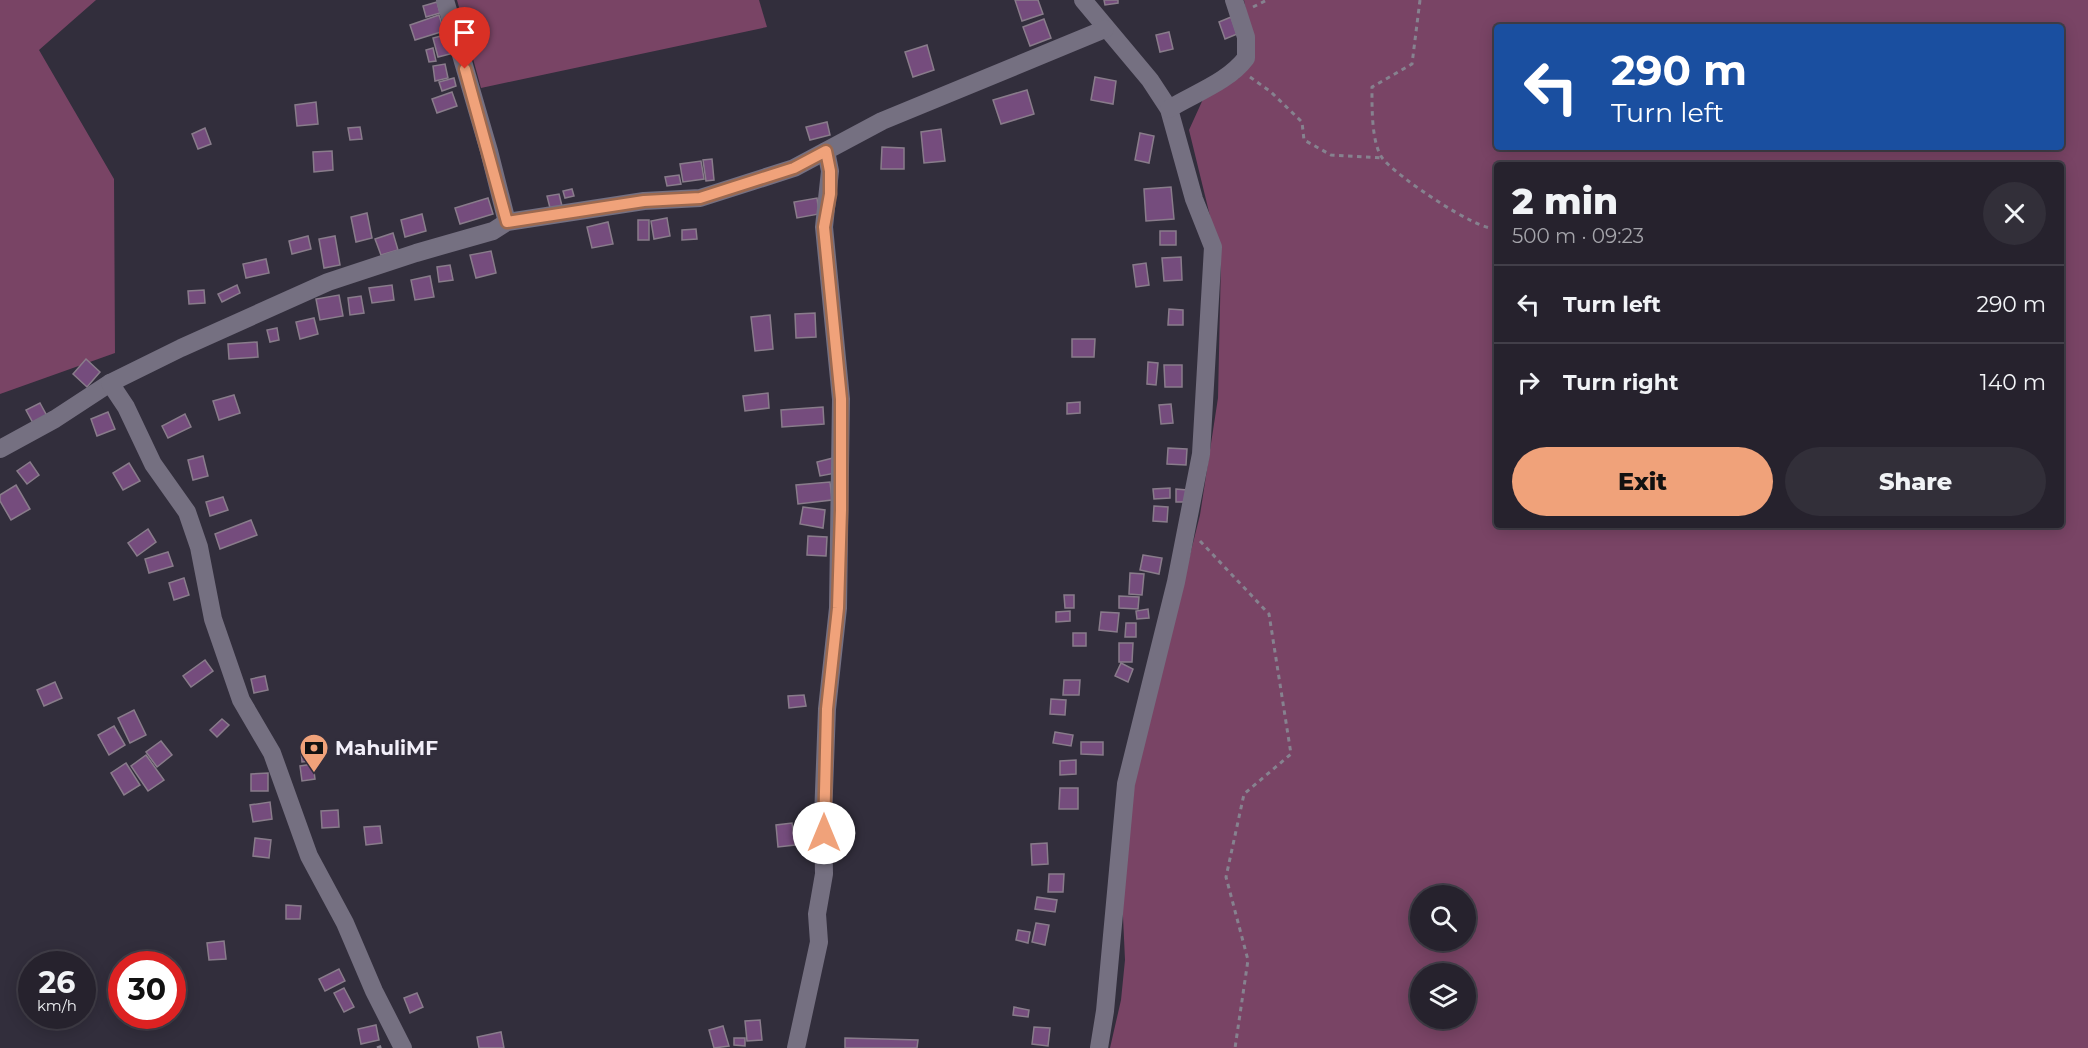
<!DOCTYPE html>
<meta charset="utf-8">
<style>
body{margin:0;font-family:Montserrat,sans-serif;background:#322f39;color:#f1f3f6;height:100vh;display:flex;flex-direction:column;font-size:22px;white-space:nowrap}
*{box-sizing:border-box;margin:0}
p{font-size:20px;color:#a4a4aa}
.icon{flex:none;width:33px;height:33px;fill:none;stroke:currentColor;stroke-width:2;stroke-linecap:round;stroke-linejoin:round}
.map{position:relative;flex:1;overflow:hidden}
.drawer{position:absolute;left:1494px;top:162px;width:570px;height:366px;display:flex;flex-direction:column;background:#26222d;border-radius:6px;box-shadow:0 3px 15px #0003,0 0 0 2px #423f49}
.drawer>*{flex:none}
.guide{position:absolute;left:1494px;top:24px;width:570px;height:126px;border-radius:6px;box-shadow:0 3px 15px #0003,0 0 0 2px #423f49;background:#1a4fa0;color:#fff;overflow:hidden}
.controls{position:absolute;left:1410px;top:885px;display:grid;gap:12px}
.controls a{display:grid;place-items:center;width:66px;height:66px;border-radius:50%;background:#26222d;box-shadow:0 3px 15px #0003,0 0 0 2px #423f49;font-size:30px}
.speed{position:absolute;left:18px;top:951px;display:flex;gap:12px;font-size:30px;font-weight:700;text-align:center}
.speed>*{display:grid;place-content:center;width:78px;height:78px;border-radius:50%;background:#26222d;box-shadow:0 3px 15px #0003,0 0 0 2px #423f49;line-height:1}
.speed small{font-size:15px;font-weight:400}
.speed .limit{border:9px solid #d22;background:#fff;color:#111}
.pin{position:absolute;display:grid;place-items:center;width:51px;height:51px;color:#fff;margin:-62px -26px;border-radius:50% 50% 50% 0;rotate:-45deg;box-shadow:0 0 6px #0007}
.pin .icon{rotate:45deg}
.me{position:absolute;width:66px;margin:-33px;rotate:0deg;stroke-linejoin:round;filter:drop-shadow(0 0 4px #0008)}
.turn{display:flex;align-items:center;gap:21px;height:126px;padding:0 18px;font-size:27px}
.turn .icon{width:78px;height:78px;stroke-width:2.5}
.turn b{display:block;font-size:42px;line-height:51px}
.round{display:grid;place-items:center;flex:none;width:63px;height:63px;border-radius:32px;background:#322f39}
.headline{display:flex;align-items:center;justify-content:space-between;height:102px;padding:0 18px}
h1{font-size:36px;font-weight:800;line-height:45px}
.cta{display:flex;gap:12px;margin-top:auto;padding:12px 18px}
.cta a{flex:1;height:69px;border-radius:36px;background:#f0a27a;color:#111;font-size:24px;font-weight:800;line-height:69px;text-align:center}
.cta a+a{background:#322f39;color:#f1f3f6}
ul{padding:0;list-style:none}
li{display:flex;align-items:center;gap:18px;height:78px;padding:0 18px;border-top:2px solid #423f49}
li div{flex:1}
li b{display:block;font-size:22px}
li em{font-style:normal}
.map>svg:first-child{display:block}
</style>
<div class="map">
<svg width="2088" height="1048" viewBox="0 0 2088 1048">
<rect width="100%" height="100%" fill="#322e3c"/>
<g fill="#794465" fill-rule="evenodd">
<path d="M 0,0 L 96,0 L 39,50 L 114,179 L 115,353 L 0,394 Z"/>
<path d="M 457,0 L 759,0 L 767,27 L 481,88 Z"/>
<path d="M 1244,0 L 2088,0 L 2088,1048 L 1110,1048 L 1121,1000 L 1125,960 L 1122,895 L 1127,828 L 1138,763 L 1200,515 L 1218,398 L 1221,261 L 1189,130 L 1204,97 L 1239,78 L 1251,39 ZM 1497,27 L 2061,27 L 2061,147 L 1497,147 ZM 1497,165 L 2061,165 L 2061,525 L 1497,525 ZM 1420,896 L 1466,896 L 1466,940 L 1420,940 ZM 1420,974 L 1466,974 L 1466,1018 L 1420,1018 Z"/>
</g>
<g fill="#754c7d" stroke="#897c8b" stroke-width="1.5">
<path d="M 1015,0 L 1038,0 L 1043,14 L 1022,21 Z"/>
<path d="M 1104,0 L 1118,0 L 1118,3 L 1105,5 Z"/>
<path d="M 437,2 L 440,13 L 426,17 L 423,6 Z"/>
<path d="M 439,15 L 444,31 L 415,40 L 410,25 Z"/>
<path d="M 1231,17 L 1237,34 L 1225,39 L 1219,22 Z"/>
<path d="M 1044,19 L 1051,38 L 1030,46 L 1023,27 Z"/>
<path d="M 1169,32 L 1173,49 L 1160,52 L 1156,35 Z"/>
<path d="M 445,35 L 450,54 L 438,57 L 433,38 Z"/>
<path d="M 927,45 L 934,70 L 913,77 L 905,52 Z"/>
<path d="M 433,48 L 436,61 L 429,62 L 426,50 Z"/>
<path d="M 445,64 L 448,78 L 435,81 L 433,66 Z"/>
<path d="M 1095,77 L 1116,81 L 1113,104 L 1091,100 Z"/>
<path d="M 454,78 L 456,86 L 442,91 L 439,82 Z"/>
<path d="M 1027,90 L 1034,114 L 1001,124 L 993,100 Z"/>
<path d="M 452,92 L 457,106 L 437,113 L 432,99 Z"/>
<path d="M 316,102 L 318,124 L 297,126 L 295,105 Z"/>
<path d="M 827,122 L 830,135 L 810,140 L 806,127 Z"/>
<path d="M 360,127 L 362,139 L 350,140 L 348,128 Z"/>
<path d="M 205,128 L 211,144 L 198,149 L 192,134 Z"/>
<path d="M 941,129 L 945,161 L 924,163 L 921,132 Z"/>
<path d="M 1140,133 L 1154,136 L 1149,163 L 1135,160 Z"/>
<path d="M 882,147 L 904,148 L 904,169 L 881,169 Z"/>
<path d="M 332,151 L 333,170 L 314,172 L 313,152 Z"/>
<path d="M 712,159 L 714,180 L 706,181 L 703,160 Z"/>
<path d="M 701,161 L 704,179 L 683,182 L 680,164 Z"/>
<path d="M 679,175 L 681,184 L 667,186 L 665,177 Z"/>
<path d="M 1171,187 L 1174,219 L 1146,221 L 1144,189 Z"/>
<path d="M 572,189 L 574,196 L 565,198 L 563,191 Z"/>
<path d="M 559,194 L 563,210 L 551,212 L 547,196 Z"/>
<path d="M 488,198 L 493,214 L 460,224 L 455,208 Z"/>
<path d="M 817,198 L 819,214 L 797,218 L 794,202 Z"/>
<path d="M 367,213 L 372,238 L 356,242 L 351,217 Z"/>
<path d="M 422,214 L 426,231 L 405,237 L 401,220 Z"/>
<path d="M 667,218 L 670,236 L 654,239 L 651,221 Z"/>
<rect x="638" y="220" width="11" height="20"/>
<path d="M 608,222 L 613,244 L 592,248 L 587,227 Z"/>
<path d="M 696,229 L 697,239 L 682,240 L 682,230 Z"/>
<rect x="1160" y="231" width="16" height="14"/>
<path d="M 393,233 L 398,250 L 381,255 L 375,239 Z"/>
<path d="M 308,236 L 311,249 L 292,254 L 289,241 Z"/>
<path d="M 335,236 L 340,265 L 324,268 L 319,239 Z"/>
<path d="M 491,251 L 496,273 L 476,278 L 470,255 Z"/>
<path d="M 1181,257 L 1182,280 L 1164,281 L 1162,258 Z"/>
<path d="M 266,259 L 269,273 L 246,278 L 243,264 Z"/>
<path d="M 1146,263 L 1149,285 L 1136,287 L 1133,265 Z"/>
<path d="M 450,265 L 453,280 L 439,282 L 437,267 Z"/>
<path d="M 430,276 L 434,297 L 415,300 L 411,280 Z"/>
<path d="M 237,285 L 240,293 L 222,302 L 218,294 Z"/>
<path d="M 392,285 L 394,300 L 372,303 L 369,288 Z"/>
<path d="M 204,290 L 205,303 L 189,304 L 188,291 Z"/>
<path d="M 339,295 L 343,316 L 320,320 L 316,299 Z"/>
<path d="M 361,296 L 364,313 L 350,315 L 348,298 Z"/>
<path d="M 1169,309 L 1183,310 L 1183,325 L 1168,325 Z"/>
<path d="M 815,313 L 816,337 L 796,338 L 795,314 Z"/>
<path d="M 770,315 L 773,349 L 755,351 L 751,317 Z"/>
<path d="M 314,318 L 318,334 L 300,339 L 296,322 Z"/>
<path d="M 277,328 L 279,340 L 270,342 L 267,330 Z"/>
<path d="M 1072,339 L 1095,339 L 1094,357 L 1072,357 Z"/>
<path d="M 257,342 L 258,357 L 229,359 L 228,344 Z"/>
<path d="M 86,359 L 100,372 L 87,387 L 73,374 Z"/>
<path d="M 1148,362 L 1158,363 L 1156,385 L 1147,384 Z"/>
<path d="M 1164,365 L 1182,365 L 1182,387 L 1165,387 Z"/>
<path d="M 768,393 L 769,408 L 745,411 L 743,396 Z"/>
<path d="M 234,395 L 240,413 L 219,420 L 213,401 Z"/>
<path d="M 1080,402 L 1080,413 L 1067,414 L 1067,403 Z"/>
<path d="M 40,403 L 47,416 L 33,423 L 26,410 Z"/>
<path d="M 1171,404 L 1173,423 L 1161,424 L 1159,405 Z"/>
<path d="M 823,407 L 824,424 L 782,427 L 781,410 Z"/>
<path d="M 108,412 L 115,429 L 97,436 L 91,419 Z"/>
<path d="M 185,414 L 191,427 L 168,438 L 162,426 Z"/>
<path d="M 1168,448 L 1187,449 L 1186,465 L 1167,464 Z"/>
<path d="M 203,456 L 208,476 L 193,480 L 188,460 Z"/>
<path d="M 833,458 L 836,473 L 820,476 L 817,462 Z"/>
<path d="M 30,462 L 39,475 L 27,484 L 17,471 Z"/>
<path d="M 129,463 L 140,481 L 123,490 L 113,473 Z"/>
<path d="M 830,482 L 832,500 L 798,504 L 796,485 Z"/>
<path d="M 16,485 L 30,509 L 11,520 L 0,501 L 0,495 Z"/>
<path d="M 1170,488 L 1170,498 L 1154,499 L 1153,489 Z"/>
<path d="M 1176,489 L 1187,490 L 1187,502 L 1176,502 Z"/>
<path d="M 223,497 L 228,510 L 210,516 L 206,502 Z"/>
<path d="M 1154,506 L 1168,507 L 1167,522 L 1153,521 Z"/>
<path d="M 803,507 L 825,510 L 823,528 L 800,524 Z"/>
<path d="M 251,520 L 257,535 L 220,549 L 215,534 Z"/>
<path d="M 148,529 L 156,542 L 137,556 L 128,543 Z"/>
<path d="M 808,536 L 827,537 L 826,556 L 807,555 Z"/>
<path d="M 168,552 L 173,566 L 149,573 L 145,559 Z"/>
<path d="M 1143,555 L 1162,558 L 1159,574 L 1140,570 Z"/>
<path d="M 1130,573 L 1144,574 L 1142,595 L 1129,594 Z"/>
<path d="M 184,578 L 189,595 L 174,600 L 169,583 Z"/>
<path d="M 1064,595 L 1074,595 L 1074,608 L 1065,608 Z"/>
<path d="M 1119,596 L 1139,597 L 1138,609 L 1119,608 Z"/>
<path d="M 1148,609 L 1149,618 L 1137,619 L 1136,611 Z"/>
<path d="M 1070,611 L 1070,621 L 1056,622 L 1056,612 Z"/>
<path d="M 1101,612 L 1119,613 L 1117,632 L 1099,630 Z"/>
<path d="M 1126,623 L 1136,623 L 1136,637 L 1125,637 Z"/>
<rect x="1073" y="633" width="13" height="13"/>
<path d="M 1119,643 L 1133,643 L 1132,662 L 1119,662 Z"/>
<path d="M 205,660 L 213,671 L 191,687 L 183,676 Z"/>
<path d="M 1121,663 L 1133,669 L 1128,682 L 1115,676 Z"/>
<path d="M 265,676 L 268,690 L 254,693 L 251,679 Z"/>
<path d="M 1064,680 L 1080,680 L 1079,695 L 1063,695 Z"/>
<path d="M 55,682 L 62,698 L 44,706 L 37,690 Z"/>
<path d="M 804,695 L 806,706 L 789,708 L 788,696 Z"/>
<path d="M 1051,699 L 1066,700 L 1065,715 L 1050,714 Z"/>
<path d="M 134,710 L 146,735 L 130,743 L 118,718 Z"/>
<path d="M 222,719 L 229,725 L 217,737 L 210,730 Z"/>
<path d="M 114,726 L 125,745 L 109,755 L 98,735 Z"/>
<path d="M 1055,732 L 1073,735 L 1071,746 L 1053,743 Z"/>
<path d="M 161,741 L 172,755 L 157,767 L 146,752 Z"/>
<path d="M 1081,742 L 1103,742 L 1103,755 L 1081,754 Z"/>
<path d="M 318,747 L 320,760 L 302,762 L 301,749 Z"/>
<path d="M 146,755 L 164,780 L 148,791 L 131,766 Z"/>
<path d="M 1076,760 L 1076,774 L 1060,775 L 1060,761 Z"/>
<path d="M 126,763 L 140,785 L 124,795 L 111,773 Z"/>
<path d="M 313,764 L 315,779 L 302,781 L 300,766 Z"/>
<path d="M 268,773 L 268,791 L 251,791 L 251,774 Z"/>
<path d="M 1060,788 L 1078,788 L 1078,809 L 1059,809 Z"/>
<path d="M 270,802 L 272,819 L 253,822 L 250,805 Z"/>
<path d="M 338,810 L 339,827 L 322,828 L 321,811 Z"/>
<path d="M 792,823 L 795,845 L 778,847 L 776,825 Z"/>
<path d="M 380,826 L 382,843 L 366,845 L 364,827 Z"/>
<path d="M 255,838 L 271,840 L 269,858 L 253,856 Z"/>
<path d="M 1047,843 L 1048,864 L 1032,865 L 1031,844 Z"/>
<path d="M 1049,874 L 1064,874 L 1063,892 L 1048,892 Z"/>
<path d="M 1037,897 L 1057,900 L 1055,912 L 1035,909 Z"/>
<path d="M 286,905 L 301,906 L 300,919 L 286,919 Z"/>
<path d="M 1036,923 L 1049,925 L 1045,945 L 1032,942 Z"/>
<path d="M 1018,930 L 1030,932 L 1028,943 L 1016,940 Z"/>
<path d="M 224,941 L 226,959 L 209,960 L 207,943 Z"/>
<path d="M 339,969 L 345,981 L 325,991 L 319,979 Z"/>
<path d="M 344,988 L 354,1007 L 344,1012 L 334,993 Z"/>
<path d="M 417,993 L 423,1007 L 410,1013 L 404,998 Z"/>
<path d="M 122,999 L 122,1014 L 121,1014 L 114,1005 Z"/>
<path d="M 1014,1007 L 1029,1010 L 1028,1017 L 1013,1015 Z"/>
<path d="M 760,1020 L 762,1040 L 747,1041 L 745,1021 Z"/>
<path d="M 376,1025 L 379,1040 L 361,1044 L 358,1029 Z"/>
<path d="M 723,1026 L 729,1046 L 714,1048 L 709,1030 Z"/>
<path d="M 1034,1027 L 1050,1028 L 1048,1046 L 1032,1044 Z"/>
<path d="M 501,1032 L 504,1048 L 479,1048 L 477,1037 Z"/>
<path d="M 734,1038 L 745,1038 L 745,1046 L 734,1045 Z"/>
<path d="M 845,1038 L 918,1040 L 917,1048 L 845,1048 Z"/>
</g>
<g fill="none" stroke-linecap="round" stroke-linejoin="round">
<g stroke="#86828f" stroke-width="3" stroke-dasharray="4.5 4.5" stroke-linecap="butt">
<path d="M 1420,0 L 1412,64 L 1372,87 C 1372,105 1371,144 1383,159 C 1398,177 1475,230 1497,229"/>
<path d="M 1253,7 L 1267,0"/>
<path d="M 1250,77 L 1271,92 L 1302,122 L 1304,140 L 1331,155 L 1382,158"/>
<path d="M 1200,541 L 1269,614 L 1291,754 L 1244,794 L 1226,877 L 1248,960 L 1235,1048"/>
<path d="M 377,1048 L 385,1045"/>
</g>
<g stroke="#757081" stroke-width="18">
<path d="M 445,0 L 489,151 L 507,222"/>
<path d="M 1083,0 L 1150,80 L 1169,109 L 1194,199 L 1213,247 L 1201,454 L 1176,582 L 1126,784 L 1105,1011 L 1099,1048"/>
<path d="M 1169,109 C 1195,93 1228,82 1246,58 L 1246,37 L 1234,0"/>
<path d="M 0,449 L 55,419 L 110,383"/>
<path d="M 403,1048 L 374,991 L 345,923 L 309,856 L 272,753 L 241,700 L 213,619 L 199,547 L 187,512 L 153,464 L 126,407 L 110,383 L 181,348 L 328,282 L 416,253 L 493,231 L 507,222 L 644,201 L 700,198 L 794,168 L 882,121 L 1105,29"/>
<path d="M 796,1048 L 819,942 L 817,914 L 824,874 L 823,818 L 827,709 L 838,608 L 841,399 L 824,227 L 830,171 L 826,151"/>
</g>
</g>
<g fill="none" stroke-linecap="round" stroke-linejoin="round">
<g stroke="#9c694f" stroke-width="15">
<path id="route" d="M 465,69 L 507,222 L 644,201 L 700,198 L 794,168 L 826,151 L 830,171 L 830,194 L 824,227 L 841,399 L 841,510 L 838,608 L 827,709 L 824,833"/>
</g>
<use href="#route" stroke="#f0a27a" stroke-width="10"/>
</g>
<defs>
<g id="bank-pin" transform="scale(1.5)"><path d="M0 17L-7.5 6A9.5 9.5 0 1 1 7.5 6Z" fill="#f0a27a" stroke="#322e3c"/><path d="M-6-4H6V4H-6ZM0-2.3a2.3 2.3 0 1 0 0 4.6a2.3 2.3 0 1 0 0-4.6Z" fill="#111"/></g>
</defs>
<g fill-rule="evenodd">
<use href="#bank-pin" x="314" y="748"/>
</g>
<g text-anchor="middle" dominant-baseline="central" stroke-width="4.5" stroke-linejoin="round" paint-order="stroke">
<g font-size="20" font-weight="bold" fill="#f2eff9" stroke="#322e3c" text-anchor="start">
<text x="335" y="748">MahuliMF</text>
</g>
</g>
</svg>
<div class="controls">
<a><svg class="icon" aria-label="search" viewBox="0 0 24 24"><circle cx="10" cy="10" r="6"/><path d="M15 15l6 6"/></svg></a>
<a><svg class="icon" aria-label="layers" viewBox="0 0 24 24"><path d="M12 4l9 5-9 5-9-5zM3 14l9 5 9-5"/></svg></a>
</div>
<div class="speed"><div>26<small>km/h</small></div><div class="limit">30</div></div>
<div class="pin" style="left:465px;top:69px;background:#d93025"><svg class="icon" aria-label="arrive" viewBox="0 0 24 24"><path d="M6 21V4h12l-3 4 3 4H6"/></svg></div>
<svg class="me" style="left:824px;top:833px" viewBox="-20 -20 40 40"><circle r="19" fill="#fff"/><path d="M0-13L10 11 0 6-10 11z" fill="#f0a27a"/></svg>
<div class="guide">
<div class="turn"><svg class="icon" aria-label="left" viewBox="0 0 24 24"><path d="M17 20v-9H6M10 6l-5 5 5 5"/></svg><div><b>290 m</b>Turn left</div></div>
</div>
<section class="drawer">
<div class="headline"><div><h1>2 min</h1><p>500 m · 09:23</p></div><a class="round"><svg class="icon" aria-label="close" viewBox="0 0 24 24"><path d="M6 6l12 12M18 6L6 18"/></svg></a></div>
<ul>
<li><svg class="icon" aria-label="left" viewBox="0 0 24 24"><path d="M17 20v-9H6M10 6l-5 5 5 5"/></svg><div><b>Turn left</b></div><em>290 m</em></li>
<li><svg class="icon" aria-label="right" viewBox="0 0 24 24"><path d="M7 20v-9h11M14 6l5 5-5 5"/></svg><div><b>Turn right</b></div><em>140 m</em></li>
</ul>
<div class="cta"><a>Exit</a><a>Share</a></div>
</section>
</div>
